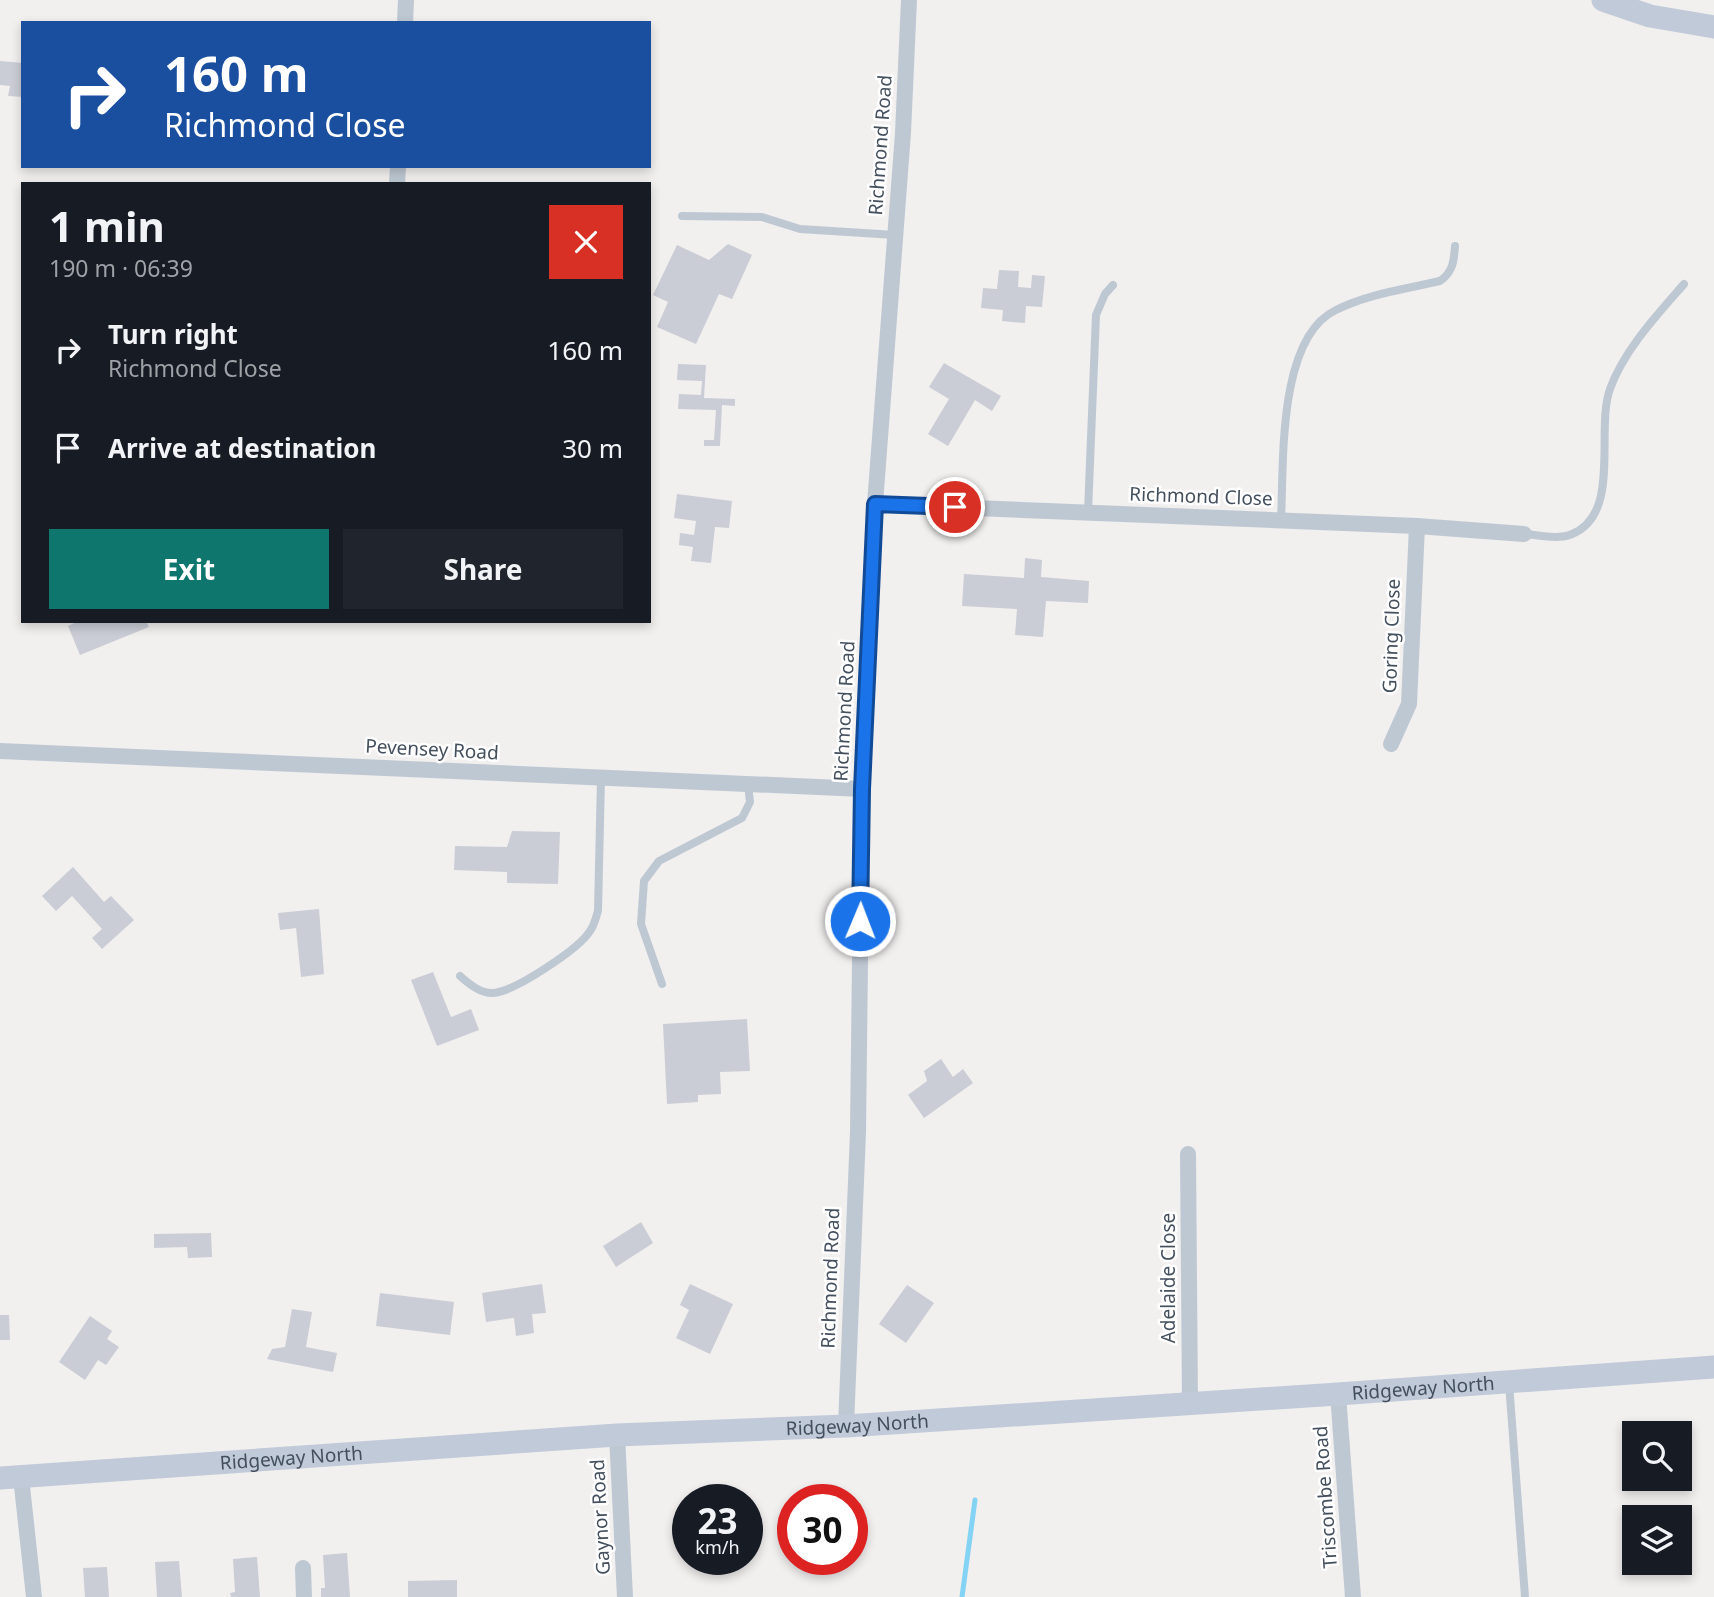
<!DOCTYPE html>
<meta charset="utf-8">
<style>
body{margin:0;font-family:"Noto Sans",sans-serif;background:#20242c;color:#f1f3f6;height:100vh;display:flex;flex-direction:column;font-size:26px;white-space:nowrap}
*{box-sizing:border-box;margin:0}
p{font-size:23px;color:#9ea1a6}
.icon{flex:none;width:38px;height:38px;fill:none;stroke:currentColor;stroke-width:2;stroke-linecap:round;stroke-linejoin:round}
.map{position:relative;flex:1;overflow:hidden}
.panel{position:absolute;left:21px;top:182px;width:630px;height:441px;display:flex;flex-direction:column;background:#171b24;border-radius:0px;box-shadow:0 4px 10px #0003}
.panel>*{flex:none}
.banner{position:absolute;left:21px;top:21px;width:630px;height:147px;border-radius:0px;box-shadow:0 4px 10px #0003;background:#1a4fa0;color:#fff;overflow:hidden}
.buttons{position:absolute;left:1622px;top:1421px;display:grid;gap:14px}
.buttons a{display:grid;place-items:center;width:70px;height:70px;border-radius:0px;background:#171b24;box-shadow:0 4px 10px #0003;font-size:35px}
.speed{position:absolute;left:672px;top:1484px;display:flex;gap:14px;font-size:35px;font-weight:700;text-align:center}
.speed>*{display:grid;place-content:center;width:91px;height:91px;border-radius:50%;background:#171b24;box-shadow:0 4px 10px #0003;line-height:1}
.speed small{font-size:18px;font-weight:400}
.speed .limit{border:10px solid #d22;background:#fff;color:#111}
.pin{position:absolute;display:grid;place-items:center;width:60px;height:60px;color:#fff;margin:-30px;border:4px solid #fff;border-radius:50%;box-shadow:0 2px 7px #0007}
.me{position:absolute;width:77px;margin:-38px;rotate:1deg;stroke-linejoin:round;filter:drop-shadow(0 0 5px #0008)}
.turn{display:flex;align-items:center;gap:24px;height:147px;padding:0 28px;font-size:32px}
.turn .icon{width:91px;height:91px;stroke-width:2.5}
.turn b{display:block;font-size:49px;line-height:60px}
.round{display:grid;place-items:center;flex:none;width:74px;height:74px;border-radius:0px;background:#20242c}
.head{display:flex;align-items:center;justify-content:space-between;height:119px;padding:0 28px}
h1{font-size:42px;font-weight:700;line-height:52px}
.cta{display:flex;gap:14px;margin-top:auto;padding:14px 28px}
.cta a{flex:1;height:80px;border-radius:0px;background:#0f766e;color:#fff;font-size:28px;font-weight:700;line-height:80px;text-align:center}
.cta a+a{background:#20242c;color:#f1f3f6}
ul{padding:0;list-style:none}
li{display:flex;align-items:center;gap:21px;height:98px;padding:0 28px}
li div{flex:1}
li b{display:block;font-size:26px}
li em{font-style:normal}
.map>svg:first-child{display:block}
</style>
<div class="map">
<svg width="1714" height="1597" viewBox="0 0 1714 1597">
<rect width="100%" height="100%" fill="#f2efef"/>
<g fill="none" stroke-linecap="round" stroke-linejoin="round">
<path stroke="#83d3f4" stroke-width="5" d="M 962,1597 L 975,1500"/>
</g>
<g fill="#cacdd5">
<path d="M 0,61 L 23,63 L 23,97 L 8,96 L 10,86 L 0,85 Z"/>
<path d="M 728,244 L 752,255 L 732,299 L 719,294 L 696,344 L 657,327 L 668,302 L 653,295 L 677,245 L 709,260 Z"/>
<path d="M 999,270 L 1019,271 L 1018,287 L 1031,288 L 1032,275 L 1045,276 L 1042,307 L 1026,306 L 1025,323 L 1002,321 L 1003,310 L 981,308 L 983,288 L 997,289 Z"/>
<path d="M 944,363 L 1001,396 L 992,411 L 975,400 L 948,446 L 928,434 L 949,399 L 929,387 Z"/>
<path d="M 678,364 L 706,365 L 704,398 L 735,399 L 735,406 L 722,405 L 720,446 L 704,446 L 704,440 L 714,440 L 716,410 L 678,409 L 679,394 L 701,395 L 702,381 L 677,380 Z"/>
<path d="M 677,494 L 732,501 L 729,528 L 715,527 L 711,563 L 691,561 L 693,547 L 679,545 L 680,533 L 694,535 L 696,521 L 674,518 Z"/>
<path d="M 1025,558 L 1042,560 L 1041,577 L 1089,581 L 1088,603 L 1046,601 L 1043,637 L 1015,635 L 1017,609 L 962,606 L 964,574 L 1024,578 Z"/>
<path d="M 79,621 L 146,621 L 149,627 L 80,655 L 68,626 Z"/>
<path d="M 512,831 L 560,832 L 558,884 L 507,883 L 507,872 L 454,870 L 455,846 L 507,847 Z"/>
<path d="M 73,867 L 104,902 L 111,896 L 134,920 L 102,949 L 92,938 L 102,929 L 72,896 L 56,911 L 42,896 Z"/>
<path d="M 319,909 L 324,974 L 301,977 L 296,928 L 280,930 L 278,913 Z"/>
<path d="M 433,972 L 451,1017 L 471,1009 L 479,1030 L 437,1046 L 411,980 Z"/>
<path d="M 747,1019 L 750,1071 L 720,1072 L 721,1094 L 698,1095 L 698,1102 L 667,1104 L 663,1024 Z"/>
<path d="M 941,1059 L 953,1077 L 963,1069 L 973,1083 L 924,1118 L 908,1095 L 927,1081 L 924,1071 Z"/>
<path d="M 641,1222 L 653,1243 L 616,1267 L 603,1246 Z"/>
<path d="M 211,1233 L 212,1257 L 188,1258 L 187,1247 L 154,1248 L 154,1234 Z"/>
<path d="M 542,1284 L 546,1313 L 532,1314 L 534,1333 L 516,1336 L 514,1318 L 486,1322 L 482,1293 Z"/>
<path d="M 690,1284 L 733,1304 L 710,1354 L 676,1338 L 689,1310 L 680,1305 Z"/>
<path d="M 907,1285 L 934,1303 L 906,1343 L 879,1324 Z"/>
<path d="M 380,1293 L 454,1302 L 450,1335 L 376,1326 Z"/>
<path d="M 292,1309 L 312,1312 L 306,1347 L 337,1353 L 333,1372 L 267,1359 L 272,1349 L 285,1347 Z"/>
<path d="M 0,1315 L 9,1315 L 10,1340 L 0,1340 Z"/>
<path d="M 90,1316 L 112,1331 L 107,1339 L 119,1347 L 106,1365 L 98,1360 L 85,1380 L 59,1362 Z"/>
<path d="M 347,1553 L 350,1597 L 321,1597 L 321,1588 L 325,1588 L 323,1555 Z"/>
<path d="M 257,1557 L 260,1597 L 231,1597 L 230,1593 L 235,1592 L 233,1559 Z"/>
<path d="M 179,1561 L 182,1597 L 157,1597 L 155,1562 Z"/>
<path d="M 107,1567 L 109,1597 L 85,1597 L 83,1568 Z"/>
<path d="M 457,1580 L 457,1597 L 408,1597 L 408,1581 Z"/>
</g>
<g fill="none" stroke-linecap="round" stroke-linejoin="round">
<g stroke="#bec8d2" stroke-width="8">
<path d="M 682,216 L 762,217 L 800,229 L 895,235"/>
<path d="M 1088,512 L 1096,315 L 1105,294 L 1113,285"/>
<path d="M 1281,520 C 1284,464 1277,338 1336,310 C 1367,294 1406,289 1440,281 C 1453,272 1454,261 1455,246"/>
<path d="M 1524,534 C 1539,535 1558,540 1572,534 C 1622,514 1595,430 1610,389 C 1624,350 1657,315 1684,284"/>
<path d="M 460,976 C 469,984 481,994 494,993 C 515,991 579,949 590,931 C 594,926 596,917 598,911 L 601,778"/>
<path d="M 662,984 L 641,924 L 644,881 L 659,861 L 742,818 L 750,802 L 748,785"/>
<path d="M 1509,1383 L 1525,1597"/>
</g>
<g stroke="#bec8d2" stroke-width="16">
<path d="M 405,23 L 406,0"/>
<path d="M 397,184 L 398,166"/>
<path d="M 875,504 L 1417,526 L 1524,534"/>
<path d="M 1391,744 L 1409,704 L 1417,526"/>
<path d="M 0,751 L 862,789"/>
<path d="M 1188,1154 L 1190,1403"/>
<path d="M 1338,1394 L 1353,1597"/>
<path d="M 846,1426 L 858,1132 L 862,789 L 875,504 L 903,133 L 909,0"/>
<path d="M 617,1435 L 625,1597"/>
<path d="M 21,1477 L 34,1597"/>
<path d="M 303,1568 L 304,1597"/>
</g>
<g stroke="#c0cad9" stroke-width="23">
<path d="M 1603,0 L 1650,16 L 1714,27"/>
<path id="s1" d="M 0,1478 L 617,1435 L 846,1426 L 1338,1394 L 1714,1367"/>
</g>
</g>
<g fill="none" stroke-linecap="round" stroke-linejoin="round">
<g stroke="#114b97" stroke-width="18">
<path id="route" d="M 860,921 L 862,789 L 875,504 L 955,507"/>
</g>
<use href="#route" stroke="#1a73e8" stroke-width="12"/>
</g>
<g text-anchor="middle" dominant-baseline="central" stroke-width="5" stroke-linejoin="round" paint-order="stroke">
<g font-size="19" fill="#45505e" stroke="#fff">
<text transform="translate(880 145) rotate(-86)">Richmond Road</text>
<text transform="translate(1201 496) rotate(2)">Richmond Close</text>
<text transform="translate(1391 636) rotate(-88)">Goring Close</text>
<text transform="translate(844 711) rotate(-87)">Richmond Road</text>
<text transform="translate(432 749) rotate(3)">Pevensey Road</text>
<text transform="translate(830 1278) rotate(-88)">Richmond Road</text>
<text transform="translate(1168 1278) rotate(-90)">Adelaide Close</text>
<text stroke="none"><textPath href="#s1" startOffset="1426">Ridgeway North</textPath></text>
<text stroke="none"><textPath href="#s1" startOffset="859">Ridgeway North</textPath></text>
<text stroke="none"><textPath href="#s1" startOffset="292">Ridgeway North</textPath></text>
<text transform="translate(1325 1497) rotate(-94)">Triscombe Road</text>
<text transform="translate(600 1517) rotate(-93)">Gaynor Road</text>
</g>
</g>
</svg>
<div class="buttons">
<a><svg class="icon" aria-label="search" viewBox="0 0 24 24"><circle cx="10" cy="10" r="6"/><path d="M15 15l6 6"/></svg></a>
<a><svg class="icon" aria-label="layers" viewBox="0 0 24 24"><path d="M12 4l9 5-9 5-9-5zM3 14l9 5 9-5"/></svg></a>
</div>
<div class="speed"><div>23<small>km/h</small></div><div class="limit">30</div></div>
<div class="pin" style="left:955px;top:507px;background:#d93025"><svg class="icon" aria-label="arrive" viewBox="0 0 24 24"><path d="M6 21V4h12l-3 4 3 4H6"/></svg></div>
<svg class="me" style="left:860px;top:921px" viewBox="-20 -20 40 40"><circle r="17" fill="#1a73e8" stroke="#fff" stroke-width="3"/><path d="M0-11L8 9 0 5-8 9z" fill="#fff"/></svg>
<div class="banner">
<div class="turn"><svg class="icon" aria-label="right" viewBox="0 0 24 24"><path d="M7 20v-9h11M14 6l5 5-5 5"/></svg><div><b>160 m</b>Richmond Close</div></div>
</div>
<section class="panel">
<div class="head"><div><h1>1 min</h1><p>190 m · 06:39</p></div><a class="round" style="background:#d93025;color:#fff"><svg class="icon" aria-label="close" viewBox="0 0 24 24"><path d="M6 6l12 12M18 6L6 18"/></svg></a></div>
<ul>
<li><svg class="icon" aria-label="right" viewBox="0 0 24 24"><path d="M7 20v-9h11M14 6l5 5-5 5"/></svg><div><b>Turn right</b><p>Richmond Close</p></div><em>160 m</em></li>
<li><svg class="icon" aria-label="arrive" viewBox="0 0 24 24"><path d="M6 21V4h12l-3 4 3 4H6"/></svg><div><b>Arrive at destination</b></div><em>30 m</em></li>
</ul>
<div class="cta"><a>Exit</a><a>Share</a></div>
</section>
</div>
